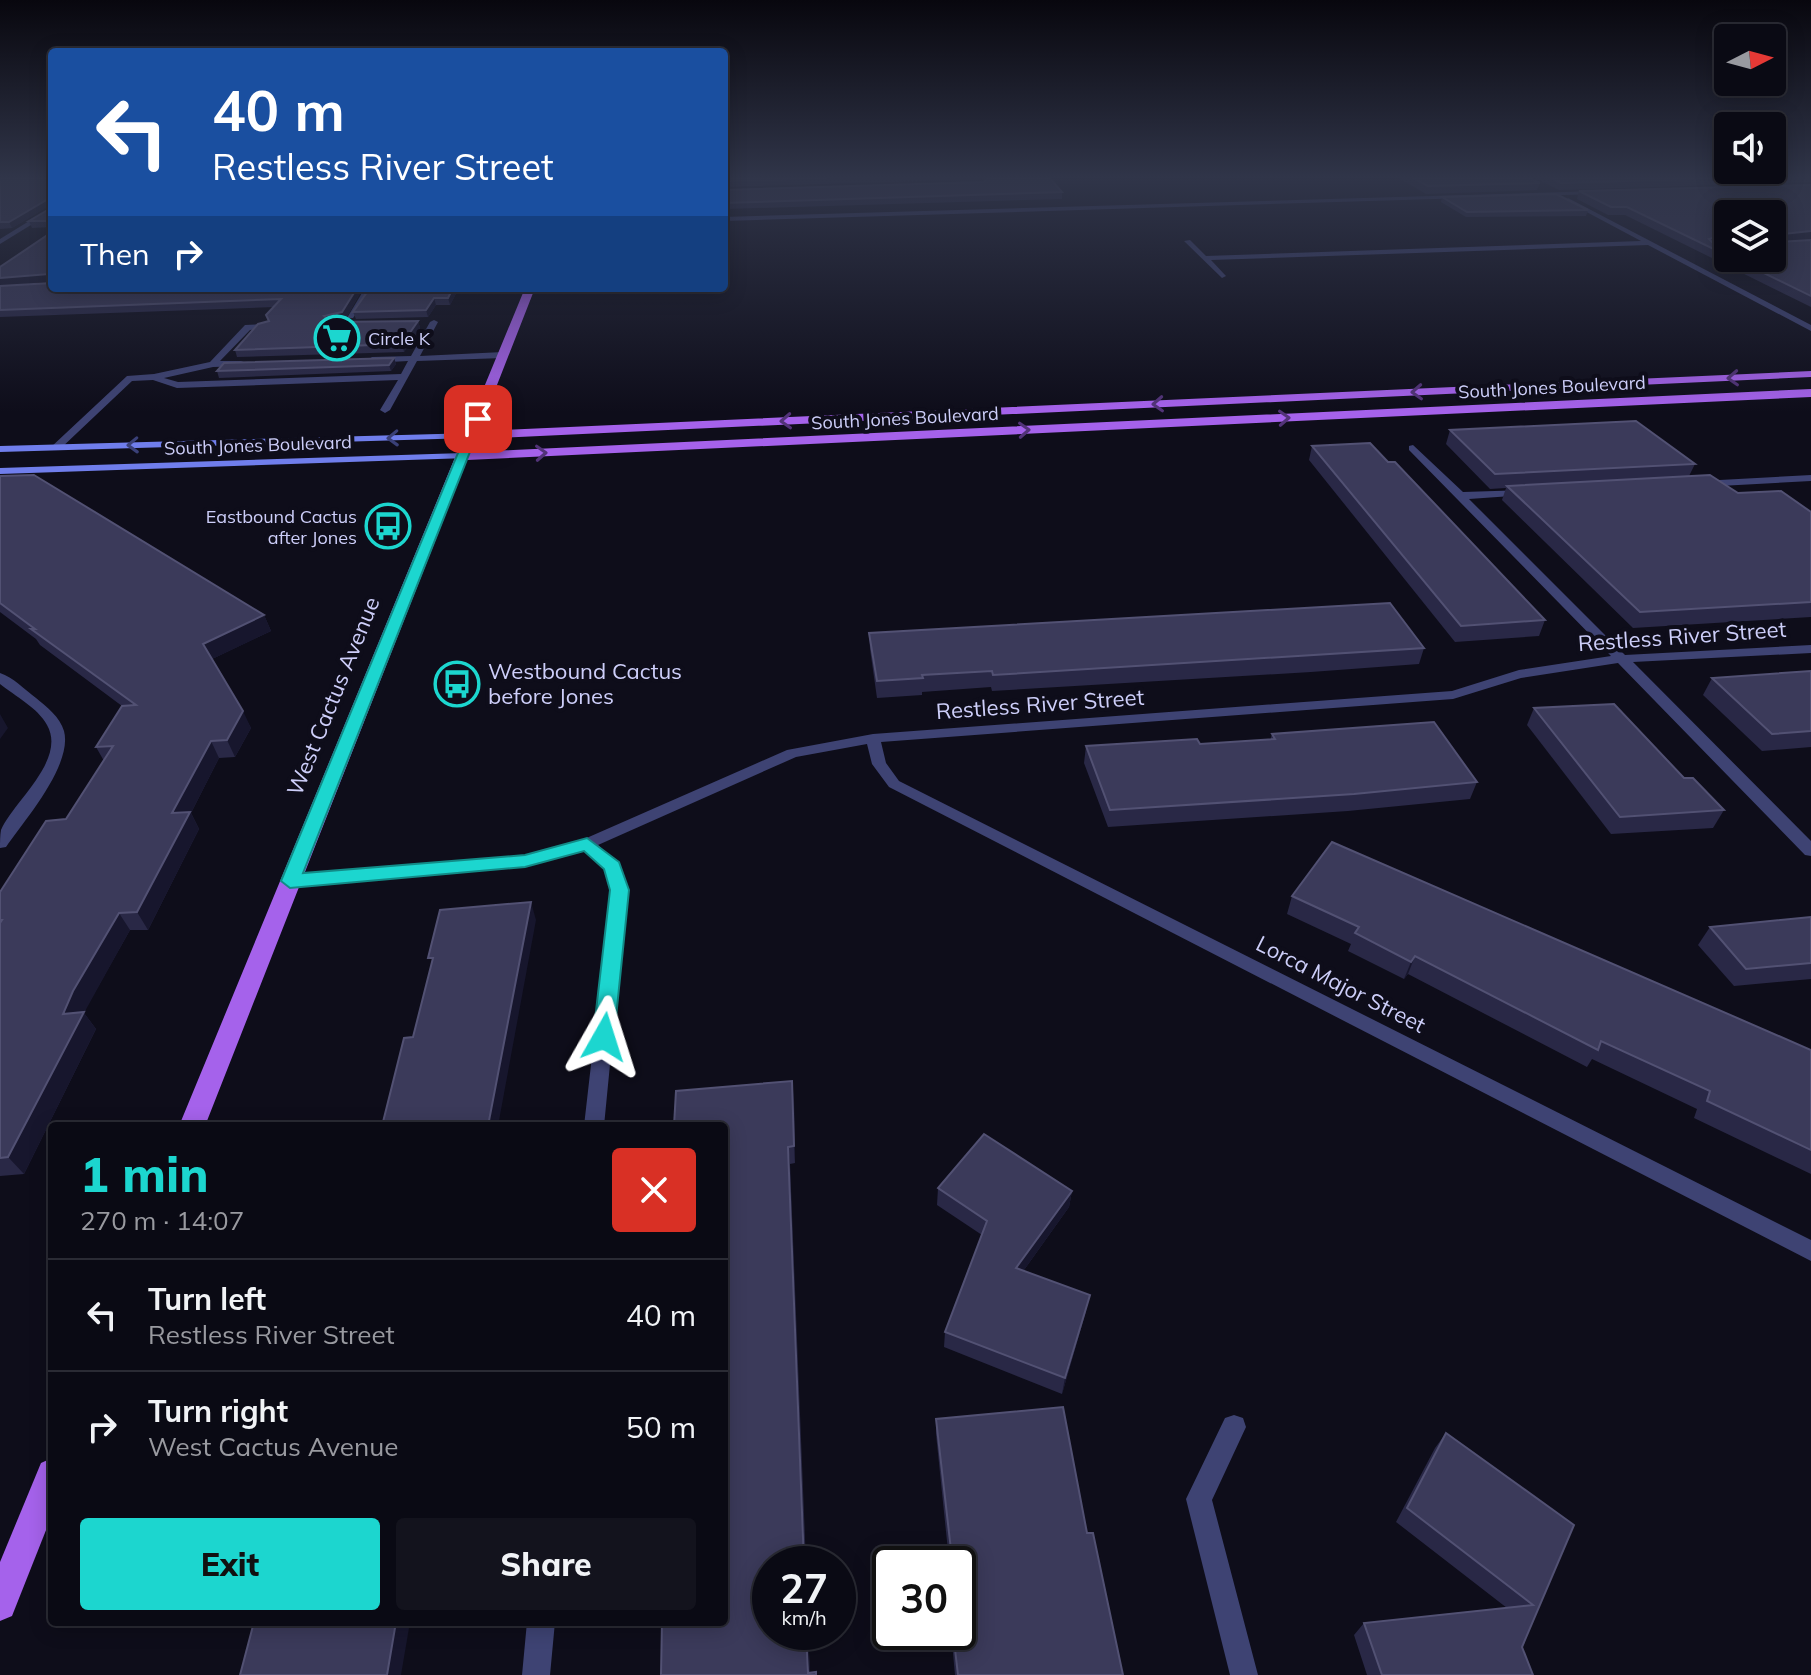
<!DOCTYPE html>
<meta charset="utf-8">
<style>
body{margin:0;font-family:Mulish,sans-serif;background:#13131d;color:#f1f3f6;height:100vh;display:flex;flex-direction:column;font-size:30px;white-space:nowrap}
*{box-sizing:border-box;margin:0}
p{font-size:26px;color:#999aa0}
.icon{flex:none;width:44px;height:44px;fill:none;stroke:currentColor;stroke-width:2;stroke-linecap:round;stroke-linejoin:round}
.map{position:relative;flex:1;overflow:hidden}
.details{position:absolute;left:48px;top:1122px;width:680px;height:504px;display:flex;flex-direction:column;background:#0a0a14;border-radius:8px;box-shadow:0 4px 20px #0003,0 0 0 2px #2a2b34}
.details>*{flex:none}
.guide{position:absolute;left:48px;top:48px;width:680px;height:244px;border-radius:8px;box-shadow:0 4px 20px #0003,0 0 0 2px #2a2b34;background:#1a4fa0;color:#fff;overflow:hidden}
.needle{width:52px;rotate:84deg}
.fabs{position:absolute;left:1714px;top:24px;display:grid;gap:16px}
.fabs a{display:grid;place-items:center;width:72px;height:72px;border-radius:8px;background:#0a0a14;box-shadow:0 4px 20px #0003,0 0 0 2px #2a2b34;font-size:40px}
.speed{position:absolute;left:752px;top:1546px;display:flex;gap:16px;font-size:40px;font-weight:700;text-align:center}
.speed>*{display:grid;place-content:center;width:104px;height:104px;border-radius:50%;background:#0a0a14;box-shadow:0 4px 20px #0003,0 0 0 2px #2a2b34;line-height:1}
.speed small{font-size:20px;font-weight:400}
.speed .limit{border:4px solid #111;border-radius:12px;background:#fff;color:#111}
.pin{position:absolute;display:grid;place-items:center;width:68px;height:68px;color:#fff;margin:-34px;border-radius:16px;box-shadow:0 4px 12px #0006}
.me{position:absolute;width:88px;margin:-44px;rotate:6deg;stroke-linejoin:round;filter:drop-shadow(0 0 6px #0008)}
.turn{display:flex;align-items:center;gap:28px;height:168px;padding:0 32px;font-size:36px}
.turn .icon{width:104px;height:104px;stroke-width:2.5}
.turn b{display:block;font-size:56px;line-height:68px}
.then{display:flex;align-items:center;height:76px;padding:0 32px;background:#0003;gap:16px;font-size:30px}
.round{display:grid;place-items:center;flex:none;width:84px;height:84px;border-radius:8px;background:#13131d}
.summary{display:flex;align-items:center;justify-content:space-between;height:136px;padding:0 32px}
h1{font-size:48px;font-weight:800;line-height:60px;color:#1cd6cf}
.cta{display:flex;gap:16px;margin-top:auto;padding:16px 32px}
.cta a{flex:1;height:92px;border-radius:8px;background:#1cd6cf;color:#111;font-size:32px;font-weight:800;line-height:92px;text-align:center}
.cta a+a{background:#13131d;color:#f1f3f6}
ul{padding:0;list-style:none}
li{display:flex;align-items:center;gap:24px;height:112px;padding:0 32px;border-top:2px solid #2a2b34}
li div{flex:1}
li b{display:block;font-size:30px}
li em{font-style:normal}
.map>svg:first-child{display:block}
</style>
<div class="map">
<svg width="1811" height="1675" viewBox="0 0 1811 1675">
<rect width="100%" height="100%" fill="#0e0d1a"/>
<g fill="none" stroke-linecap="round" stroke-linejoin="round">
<path fill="#3e4373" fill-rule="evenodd" d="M 434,320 L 438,322 L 420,356 L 503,352 L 507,355 L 503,358 L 417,361 L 390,410 L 385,413 L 380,410 L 398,380 L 177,388 L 153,380 L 132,381 L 59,450 L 50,448 L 127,376 L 154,374 L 210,362 L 245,325 L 265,324 L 269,327 L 250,330 L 220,361 L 241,361 L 244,362 L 244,366 L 213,367 L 164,378 L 178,382 L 401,374 L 408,361 L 372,363 L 368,360 L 372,357 L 411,356 L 430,322 Z"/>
<g fill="#3e4373" fill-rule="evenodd">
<path d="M 1599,191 L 1597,194 L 724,221 L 724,217 Z"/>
<path d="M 1568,198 L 1811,325 L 1811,331 L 1648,245 L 1211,260 L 1226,276 L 1222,278 L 1184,241 L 1190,240 L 1206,256 L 1641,241 L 1566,201 Z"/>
<path d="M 52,207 L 52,212 L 0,244 L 0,239 Z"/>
<path d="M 365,288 L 373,288 L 353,318 L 347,318 Z"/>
<path d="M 1413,445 L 1463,492 L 1530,490 L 1531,492 L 1526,495 L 1469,499 L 1625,655 L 1811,645 L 1811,653 L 1633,662 L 1811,841 L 1811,856 L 1805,855 L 1618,663 L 1521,678 L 1453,699 L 881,742 L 886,763 L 899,781 L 1811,1240 L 1811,1261 L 889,787 L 872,764 L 867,744 L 796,757 L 598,845 L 618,863 L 627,890 L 604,1126 L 584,1126 L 611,890 L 604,869 L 584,850 L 525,867 L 290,887 L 282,881 L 290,875 L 525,855 L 582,840 L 787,750 L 873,734 L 1452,691 L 1519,670 L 1611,656 L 1409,450 L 1409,446 Z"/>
<path d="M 1811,475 L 1811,481 L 1701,487 L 1696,484 L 1701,481 Z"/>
<path d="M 0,673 C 13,677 25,690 36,698 C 47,707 60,717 64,731 C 73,765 24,821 6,847 L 0,848 C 0,843 0,835 1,830 C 13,802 67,760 47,725 C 38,708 15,696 0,684 Z"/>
<path d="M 1234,1415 L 1243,1418 L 1246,1427 L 1212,1500 L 1258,1675 L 1230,1675 L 1186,1499 L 1225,1418 Z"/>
<path d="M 527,1622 L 555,1622 L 550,1675 L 522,1675 Z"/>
</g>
<g fill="#707eec" fill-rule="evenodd">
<path d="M 475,433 L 475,437 L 471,438 L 0,452 L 0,446 Z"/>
<path d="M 463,453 L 468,456 L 467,458 L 0,474 L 0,468 Z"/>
</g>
<g fill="#a562eb" fill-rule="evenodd">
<path d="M 525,288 L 535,288 L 479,431 L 1811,371 L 1811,377 L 476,439 L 470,452 L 1811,389 L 1811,397 L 467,460 L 205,1126 L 179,1126 Z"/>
<path d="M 52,1458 L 52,1515 L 12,1616 L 0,1621 L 0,1562 L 41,1463 Z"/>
</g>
</g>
<g fill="#292846" fill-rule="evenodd">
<path d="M 0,178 L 52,178 L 52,227 L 32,228 L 29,221 L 51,208 L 50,205 L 12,228 L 0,229 Z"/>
<path d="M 724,178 L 1050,178 L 1062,192 L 1062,199 L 724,209 L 724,190 L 984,182 L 986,179 L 724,187 Z"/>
<path d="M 1399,178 L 1530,178 L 1540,183 L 1537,190 L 1426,194 Z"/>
<path d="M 1535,178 L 1811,178 L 1811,182 L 1559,190 Z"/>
<path d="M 1811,185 L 1811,239 L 1786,241 L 1811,240 L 1811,307 L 1625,215 L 1608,215 L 1577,199 L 1579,191 ZM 1728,214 L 1772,258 L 1728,258 Z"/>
<path d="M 1442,197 L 1588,210 L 1586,216 L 1466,217 L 1441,202 Z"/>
<path d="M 0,267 L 363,288 L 345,320 L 333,322 L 418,321 L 420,328 L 404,352 L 237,357 L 235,350 L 268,321 L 266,315 L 274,307 L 0,317 ZM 50,281 L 51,283 L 4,285 Z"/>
<path d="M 370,288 L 459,288 L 450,305 L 436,305 L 428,317 L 356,319 L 353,312 Z"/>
<path d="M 394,358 L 396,364 L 391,371 L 219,378 L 217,371 Z"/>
<path d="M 1450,430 L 1695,464 L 1689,476 L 1738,493 L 1811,512 L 1811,617 L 1633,628 L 1502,500 L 1506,488 L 1490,489 L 1446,444 Z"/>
<path d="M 1312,446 L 1545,620 L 1539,636 L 1455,642 L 1309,460 Z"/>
<path d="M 0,476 L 264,615 L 271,631 L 212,659 L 251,728 L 235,757 L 219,758 L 191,813 L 199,829 L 148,930 L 130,930 L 86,1008 L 84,1013 L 96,1029 L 24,1174 L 0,1176 L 0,892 L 66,819 L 104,761 L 96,747 L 122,706 L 40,645 L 36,639 L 0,612 Z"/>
<path d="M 869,633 L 1424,648 L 1419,664 L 1311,672 L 992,691 L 991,687 L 922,692 L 922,695 L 877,698 L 870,649 Z"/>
<path d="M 1811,671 L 1811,747 L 1762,751 L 1703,695 L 1712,678 Z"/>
<path d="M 1534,708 L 1684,778 L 1724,810 L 1713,828 L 1611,834 L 1527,725 Z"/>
<path d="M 1272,734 L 1477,782 L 1470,799 L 1348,811 L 1108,827 L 1084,763 L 1086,746 L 1200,744 L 1270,740 Z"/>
<path d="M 1292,896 L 1811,1050 L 1811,1174 L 1694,1118 L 1697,1109 L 1592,1059 L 1587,1067 L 1408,974 L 1404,979 L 1348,951 L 1351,944 L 1287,914 Z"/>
<path d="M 1811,917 L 1811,979 L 1734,986 L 1698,945 L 1710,927 Z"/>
<path d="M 794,1099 L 795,1163 L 790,1164 L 806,1564 L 770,1564 L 770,1632 L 808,1632 L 810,1672 L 816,1675 L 662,1622 Z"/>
<path d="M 938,1188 L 1072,1191 L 1069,1207 L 1024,1270 L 1086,1311 L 1062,1394 L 944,1347 L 945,1332 L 982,1235 L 937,1205 Z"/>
<path d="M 936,1419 L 1087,1533 L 1123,1675 L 955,1675 L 951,1632 L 958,1632 L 958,1564 L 943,1564 L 944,1551 L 948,1551 L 936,1434 Z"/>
<path d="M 1446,1433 L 1574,1525 L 1522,1647 L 1533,1675 L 1367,1675 L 1354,1635 L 1364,1623 L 1507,1608 L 1396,1522 L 1435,1448 Z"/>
</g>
<g fill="#17162d">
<path d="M 50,198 L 52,204 L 12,228 L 9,222 Z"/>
<path d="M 1811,231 L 1811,239 L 1772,243 L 1773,235 Z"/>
<path d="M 1728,234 L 1728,241 L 1709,246 L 1709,239 Z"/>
<path d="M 49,274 L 52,281 L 0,286 L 0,278 Z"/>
<path d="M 357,288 L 363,288 L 345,320 L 326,324 L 324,316 Z"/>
<path d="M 453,288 L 459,288 L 450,305 L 448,298 Z"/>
<path d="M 434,298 L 436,305 L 428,317 L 426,310 Z"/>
<path d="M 418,321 L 420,328 L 404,352 L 402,344 Z"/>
<path d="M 394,358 L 396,364 L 391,371 L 389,365 Z"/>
<path d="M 264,615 L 271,631 L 210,660 L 203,644 Z"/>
<path d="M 243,711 L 251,728 L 235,757 L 227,740 Z"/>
<path d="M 0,714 L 8,728 L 0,739 Z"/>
<path d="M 211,741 L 219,758 L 191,813 L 199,829 L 148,930 L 137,912 L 172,813 Z"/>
<path d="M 531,902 L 536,920 L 498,1126 L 488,1126 Z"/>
<path d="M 119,913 L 130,930 L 84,1013 L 96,1029 L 24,1174 L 8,1157 L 73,991 Z"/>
<path d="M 1415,956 L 1408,974 L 1404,979 L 1411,962 Z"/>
<path d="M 792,1081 L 794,1099 L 795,1163 L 794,1146 Z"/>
<path d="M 788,1147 L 790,1164 L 805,1564 L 804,1564 Z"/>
<path d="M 1072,1191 L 1069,1207 L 1014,1284 L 1016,1268 Z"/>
<path d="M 1090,1295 L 1086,1311 L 1062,1394 L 1065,1378 Z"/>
<path d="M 396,1622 L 410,1622 L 401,1675 L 387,1675 Z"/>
<path d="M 806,1632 L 808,1632 L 810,1675 L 808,1675 Z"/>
</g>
<g fill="#3b3a5a" stroke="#525173" stroke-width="2">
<path d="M 0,178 L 52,178 L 52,221 L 29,221 L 51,208 L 50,198 L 9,222 L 0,222 Z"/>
<path d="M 724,178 L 826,178 L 724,181 Z"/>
<path d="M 988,178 L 1050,178 L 1062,192 L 724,203 L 724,190 L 984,182 Z"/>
<path d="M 1413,178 L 1530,178 L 1540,183 L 1428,186 Z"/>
<path d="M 1551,178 L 1723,178 L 1561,183 Z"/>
<path d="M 1811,185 L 1811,231 L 1773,235 L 1776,242 L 1811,240 L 1811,296 L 1733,258 L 1772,258 L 1772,214 L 1728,214 L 1728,234 L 1709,239 L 1712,242 L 1728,242 L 1728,256 L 1627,207 L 1611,207 L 1579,191 Z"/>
<path d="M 1556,194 L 1588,210 L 1467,212 L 1442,197 Z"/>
<path d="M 52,232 L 52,288 L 357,288 L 342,312 L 324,316 L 331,322 L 418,321 L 402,344 L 235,350 L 258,324 L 269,321 L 266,315 L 281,299 L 0,310 L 0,286 L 51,283 L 49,274 L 0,278 L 0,267 Z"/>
<path d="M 370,288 L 453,288 L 448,298 L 434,298 L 426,310 L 353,312 Z"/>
<path d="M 394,358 L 389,365 L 217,371 L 224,363 Z"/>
<path d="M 1636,421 L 1695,464 L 1495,474 L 1450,430 Z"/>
<path d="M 1370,443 L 1388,462 L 1395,462 L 1545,620 L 1461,626 L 1312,446 Z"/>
<path d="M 34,475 L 264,615 L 203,644 L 243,711 L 227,740 L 211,741 L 172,813 L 190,812 L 137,912 L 119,913 L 73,991 L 63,1014 L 84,1012 L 8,1157 L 0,1158 L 0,923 L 2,920 L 0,920 L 0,892 L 46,821 L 66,819 L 113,746 L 96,747 L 122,706 L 136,705 L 31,629 L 35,629 L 0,603 L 0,476 Z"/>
<path d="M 1710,475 L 1738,493 L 1781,491 L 1811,512 L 1811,602 L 1640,612 L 1507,486 Z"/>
<path d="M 1390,603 L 1424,648 L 993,675 L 992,671 L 922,675 L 923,678 L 877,681 L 869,633 Z"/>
<path d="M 1811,671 L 1811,731 L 1772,734 L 1712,678 Z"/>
<path d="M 1614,704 L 1684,778 L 1693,778 L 1724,810 L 1620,817 L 1534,708 Z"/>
<path d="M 1434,722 L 1477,782 L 1354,794 L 1110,810 L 1086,746 L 1197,739 L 1200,744 L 1275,739 L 1272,734 Z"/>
<path d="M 1332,842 L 1811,1050 L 1811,1150 L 1707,1101 L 1710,1091 L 1601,1041 L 1598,1050 L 1415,956 L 1411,962 L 1355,933 L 1359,927 L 1292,896 Z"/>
<path d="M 531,902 L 488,1126 L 382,1126 L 404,1038 L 413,1037 L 433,958 L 428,958 L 440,910 Z"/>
<path d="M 1811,917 L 1811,963 L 1746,969 L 1710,927 Z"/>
<path d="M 792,1081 L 794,1146 L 788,1147 L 804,1564 L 770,1564 L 770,1632 L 806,1632 L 808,1673 L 816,1672 L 816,1675 L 661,1675 L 662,1622 L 724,1622 L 724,1126 L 674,1126 L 676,1091 Z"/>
<path d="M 984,1134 L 1072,1191 L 1016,1268 L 1090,1295 L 1065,1378 L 945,1332 L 987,1221 L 938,1188 Z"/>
<path d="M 1063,1407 L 1087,1533 L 1093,1533 L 1123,1675 L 958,1675 L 953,1632 L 958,1632 L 958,1564 L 946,1564 L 944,1551 L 951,1550 L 936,1419 Z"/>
<path d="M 1446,1433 L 1574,1525 L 1522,1647 L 1533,1675 L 1382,1675 L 1364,1623 L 1533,1605 L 1407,1508 Z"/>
<path d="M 254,1622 L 396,1622 L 387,1675 L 240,1675 Z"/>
</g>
<defs><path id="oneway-chevron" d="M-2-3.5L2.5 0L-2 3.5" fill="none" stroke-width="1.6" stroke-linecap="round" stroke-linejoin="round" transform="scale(2)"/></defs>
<g stroke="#523378">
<use href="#oneway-chevron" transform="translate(1733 378) rotate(177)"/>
<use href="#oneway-chevron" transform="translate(1417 392) rotate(177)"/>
<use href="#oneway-chevron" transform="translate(1158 404) rotate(177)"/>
<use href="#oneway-chevron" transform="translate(1284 418) rotate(-3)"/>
<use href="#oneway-chevron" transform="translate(786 421) rotate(177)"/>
<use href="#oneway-chevron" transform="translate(1024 430) rotate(-3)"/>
<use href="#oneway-chevron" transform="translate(541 453) rotate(-3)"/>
</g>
<g stroke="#3a4078">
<use href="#oneway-chevron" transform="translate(393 438) rotate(178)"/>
<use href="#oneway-chevron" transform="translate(133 445) rotate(178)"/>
</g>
<linearGradient id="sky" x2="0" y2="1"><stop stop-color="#08070e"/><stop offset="0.43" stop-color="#303549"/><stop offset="1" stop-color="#303549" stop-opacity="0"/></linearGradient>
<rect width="1811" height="412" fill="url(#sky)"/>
<path fill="#1cd6cf" stroke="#128b87" stroke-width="2" d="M 478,415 L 483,419 L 303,873 L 525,855 L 587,838 L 619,862 L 629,890 L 614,1037 L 604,1046 L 593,1037 L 610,890 L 604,869 L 584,851 L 525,867 L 290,888 L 281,881 L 472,419 Z"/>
<defs>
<g id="supermarket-ring" transform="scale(2.3)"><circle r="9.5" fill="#0e0d1a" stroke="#1cd6cf" stroke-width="1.5"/><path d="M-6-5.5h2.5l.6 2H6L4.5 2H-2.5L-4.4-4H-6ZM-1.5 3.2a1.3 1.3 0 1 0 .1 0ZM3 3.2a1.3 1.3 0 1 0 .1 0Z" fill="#1cd6cf"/></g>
<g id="bus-ring" transform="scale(2.3)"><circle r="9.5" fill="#0e0d1a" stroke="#1cd6cf" stroke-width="1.5"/><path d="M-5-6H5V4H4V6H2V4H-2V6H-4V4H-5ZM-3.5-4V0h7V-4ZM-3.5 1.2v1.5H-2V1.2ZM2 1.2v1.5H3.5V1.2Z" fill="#1cd6cf"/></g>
</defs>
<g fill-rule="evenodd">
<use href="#supermarket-ring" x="337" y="338"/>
<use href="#bus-ring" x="388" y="526"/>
<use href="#bus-ring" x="457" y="684"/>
</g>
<g text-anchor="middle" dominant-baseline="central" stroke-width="8" stroke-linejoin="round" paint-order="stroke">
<g font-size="18" fill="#cdcef9" stroke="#0e0d1a" text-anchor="start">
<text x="368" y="338">Circle K</text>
<text x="357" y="516" text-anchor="end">Eastbound Cactus<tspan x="357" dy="21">after Jones</tspan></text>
</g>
<g font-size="18" fill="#cdcef9" stroke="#0e0d1a">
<text transform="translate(1552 387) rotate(-3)">South Jones Boulevard</text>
<text transform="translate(905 418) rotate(-3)">South Jones Boulevard</text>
<text transform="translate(258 445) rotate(-2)">South Jones Boulevard</text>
</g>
<g font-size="22" fill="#cdcef9" stroke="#0e0d1a">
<text transform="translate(1682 636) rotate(-4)">Restless River Street</text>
<text transform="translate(333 696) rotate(-68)">West Cactus Avenue</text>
<text transform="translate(1040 704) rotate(-4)">Restless River Street</text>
<text transform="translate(1341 984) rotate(27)">Lorca Major Street</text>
</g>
<g font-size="22" fill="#cdcef9" stroke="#0e0d1a" text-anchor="start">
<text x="488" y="671">Westbound Cactus<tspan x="488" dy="25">before Jones</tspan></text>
</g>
</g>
</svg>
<div class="fabs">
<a><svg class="needle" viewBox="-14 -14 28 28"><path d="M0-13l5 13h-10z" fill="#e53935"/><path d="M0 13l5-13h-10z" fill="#999aa0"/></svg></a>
<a><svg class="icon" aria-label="sound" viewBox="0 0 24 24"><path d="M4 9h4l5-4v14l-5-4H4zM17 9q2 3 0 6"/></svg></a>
<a><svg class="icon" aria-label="layers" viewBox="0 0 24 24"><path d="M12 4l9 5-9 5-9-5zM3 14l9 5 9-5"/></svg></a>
</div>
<div class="speed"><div>27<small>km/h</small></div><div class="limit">30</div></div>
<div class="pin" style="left:478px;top:419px;background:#d93025"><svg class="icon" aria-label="arrive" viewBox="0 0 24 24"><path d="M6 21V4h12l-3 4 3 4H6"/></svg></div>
<svg class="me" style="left:604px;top:1037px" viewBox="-20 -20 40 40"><path d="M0-17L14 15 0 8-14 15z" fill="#1cd6cf" stroke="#fff" stroke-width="4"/></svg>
<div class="guide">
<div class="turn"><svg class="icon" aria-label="left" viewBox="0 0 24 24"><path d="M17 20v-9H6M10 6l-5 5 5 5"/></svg><div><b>40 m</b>Restless River Street</div></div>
<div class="then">Then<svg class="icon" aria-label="right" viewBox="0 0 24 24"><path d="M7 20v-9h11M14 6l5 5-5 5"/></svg></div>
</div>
<section class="details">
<div class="summary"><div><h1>1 min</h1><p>270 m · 14:07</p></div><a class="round" style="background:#d93025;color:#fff"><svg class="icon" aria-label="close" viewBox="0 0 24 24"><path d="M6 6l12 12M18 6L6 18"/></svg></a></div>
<ul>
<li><svg class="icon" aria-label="left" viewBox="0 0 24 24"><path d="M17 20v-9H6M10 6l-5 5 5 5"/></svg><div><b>Turn left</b><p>Restless River Street</p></div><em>40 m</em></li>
<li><svg class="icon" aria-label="right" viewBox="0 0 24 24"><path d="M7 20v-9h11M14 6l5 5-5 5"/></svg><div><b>Turn right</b><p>West Cactus Avenue</p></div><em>50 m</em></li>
</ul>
<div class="cta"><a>Exit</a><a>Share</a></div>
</section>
</div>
